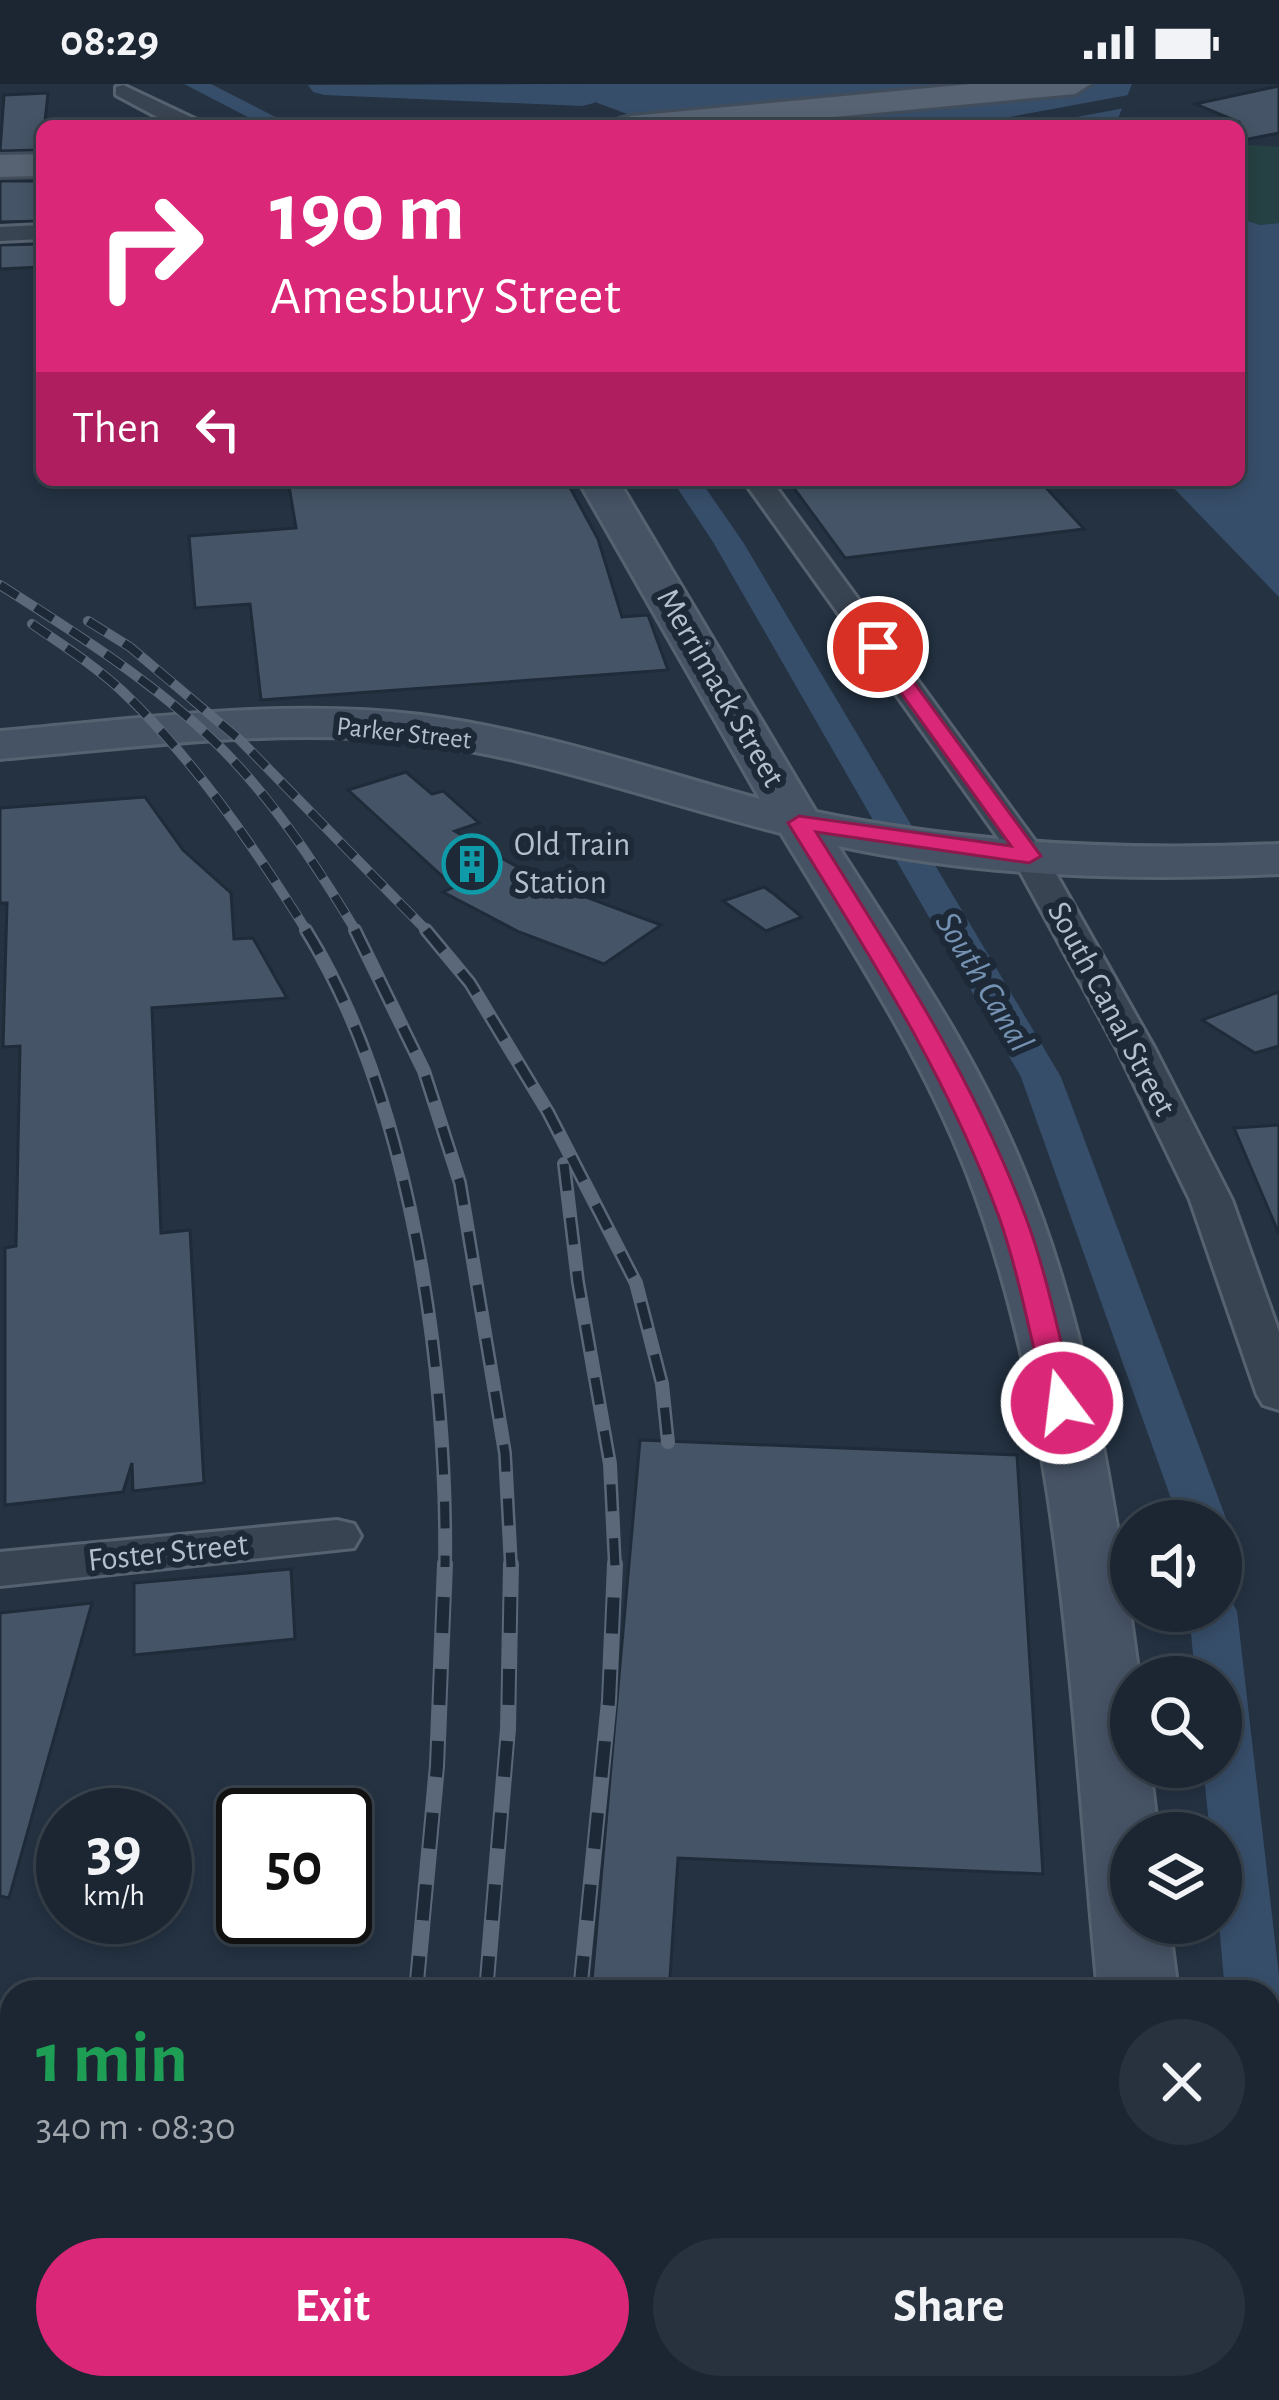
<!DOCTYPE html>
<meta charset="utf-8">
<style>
body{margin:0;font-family:"Alegreya Sans",sans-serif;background:#28323e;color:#f1f3f6;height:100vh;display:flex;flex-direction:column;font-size:45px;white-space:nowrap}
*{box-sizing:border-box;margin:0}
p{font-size:39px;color:#a0a5ac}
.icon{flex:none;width:66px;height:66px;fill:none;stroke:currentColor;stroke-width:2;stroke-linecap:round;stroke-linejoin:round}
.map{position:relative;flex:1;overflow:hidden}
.details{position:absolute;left:0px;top:1896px;width:1281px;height:420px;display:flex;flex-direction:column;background:#1b2632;border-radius:36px 36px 0 0;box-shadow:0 6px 18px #0003,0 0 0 3px #39434d}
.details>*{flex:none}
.hud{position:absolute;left:36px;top:36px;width:1209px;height:366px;border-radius:18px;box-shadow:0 6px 18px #0003,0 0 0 3px #39434d;background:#db2777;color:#fff;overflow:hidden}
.tools{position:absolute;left:1110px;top:1416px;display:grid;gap:24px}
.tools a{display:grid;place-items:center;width:132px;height:132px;border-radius:50%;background:#1b2632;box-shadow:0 6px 18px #0003,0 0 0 3px #39434d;font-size:60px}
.speed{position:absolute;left:36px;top:1704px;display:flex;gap:24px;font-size:60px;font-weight:700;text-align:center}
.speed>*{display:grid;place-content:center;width:156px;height:156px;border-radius:50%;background:#1b2632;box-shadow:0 6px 18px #0003,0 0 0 3px #39434d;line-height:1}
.speed small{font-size:30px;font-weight:400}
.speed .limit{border:6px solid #111;border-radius:18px;background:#fff;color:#111}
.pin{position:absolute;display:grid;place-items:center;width:102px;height:102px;color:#fff;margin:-51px;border:6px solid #fff;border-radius:50%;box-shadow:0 3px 12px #0007}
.me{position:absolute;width:132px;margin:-66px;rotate:345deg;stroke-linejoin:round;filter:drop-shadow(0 0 9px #0008)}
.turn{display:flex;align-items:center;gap:42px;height:252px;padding:0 36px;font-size:54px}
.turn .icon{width:156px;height:156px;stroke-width:2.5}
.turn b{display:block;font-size:84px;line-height:102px}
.then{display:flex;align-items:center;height:114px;padding:0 36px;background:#0003;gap:24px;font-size:45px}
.round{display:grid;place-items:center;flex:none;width:126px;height:126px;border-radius:63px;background:#28323e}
.summary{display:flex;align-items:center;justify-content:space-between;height:204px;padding:0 36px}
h1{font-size:72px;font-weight:600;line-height:90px;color:#1e9e55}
.primary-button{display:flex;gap:24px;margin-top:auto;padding:24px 36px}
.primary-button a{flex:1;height:138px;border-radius:72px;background:#db2777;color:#fff;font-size:48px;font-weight:600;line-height:138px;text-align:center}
.primary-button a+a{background:#28323e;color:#f1f3f6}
.status{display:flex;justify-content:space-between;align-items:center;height:84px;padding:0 60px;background:#1b2632;direction:ltr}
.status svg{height:33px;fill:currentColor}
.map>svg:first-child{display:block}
</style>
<div class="status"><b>08:29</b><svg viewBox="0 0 49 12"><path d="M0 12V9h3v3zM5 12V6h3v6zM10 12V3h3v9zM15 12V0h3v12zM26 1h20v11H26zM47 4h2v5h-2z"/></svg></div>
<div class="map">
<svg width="1279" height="2316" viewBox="0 0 1279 2316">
<rect width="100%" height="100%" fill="#243242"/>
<path fill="#264143" d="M 1239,60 L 1279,63 L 1279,139 L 1260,141 L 1239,134 Z"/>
<g fill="#374e6a">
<path d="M 547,0 L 1132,0 L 1115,42 L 659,42 Z"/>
<path d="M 1239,134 L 1260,141 L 1279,139 L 1279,513 L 1166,396 L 1239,396 Z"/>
</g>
<path fill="#243242" d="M 1134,10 L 1130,23 L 1029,42 L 961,42 Z"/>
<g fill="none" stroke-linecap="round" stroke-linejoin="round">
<g fill="#374e6a" fill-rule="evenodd">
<path d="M 184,0 L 211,0 L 293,42 L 265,42 Z"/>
<path d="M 672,396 L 700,396 L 743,458 L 1061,993 L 1227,1437 L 1221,1446 L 1221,1437 L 1179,1437 L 1021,993 L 713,458 Z"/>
<path d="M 1221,1512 L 1230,1515 L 1237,1527 L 1279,1892 L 1279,1912 L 1269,1925 L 1269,1908 L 1225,1908 L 1219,1839 L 1221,1749 L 1210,1749 L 1203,1683 L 1221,1683 L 1221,1593 L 1195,1593 L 1189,1527 L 1221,1527 Z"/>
<path d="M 1269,2033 L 1279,2037 L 1279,2179 L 1269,2176 Z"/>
</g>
<path fill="#374e6a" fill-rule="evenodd" d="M 545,0 L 594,5 L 599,12 L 594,19 L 582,22 L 325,11 L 313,8 L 308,1 Z"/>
</g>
<g fill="#455466" stroke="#1f2b39" stroke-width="3">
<path d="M 1279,2 L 1279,49 L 1239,57 L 1239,38 L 1195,20 Z"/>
<path d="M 48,9 L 42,66 L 0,67 L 4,11 Z"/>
<path d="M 0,97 L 42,97 L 42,137 L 0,138 Z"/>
<path d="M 42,160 L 42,183 L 0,185 L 0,161 Z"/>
<path d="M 288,396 L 566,396 L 598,455 L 622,533 L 648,531 L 668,586 L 261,616 L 250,520 L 195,524 L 189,452 L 296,444 Z"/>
<path d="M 788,396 L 1039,396 L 1084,445 L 845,474 Z"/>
<path d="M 406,688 L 432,710 L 443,707 L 479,739 L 455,747 L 540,796 L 661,841 L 604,880 L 519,848 L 443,808 L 454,803 L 348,706 Z"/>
<path d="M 145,713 L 183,766 L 231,809 L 234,855 L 253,854 L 287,914 L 152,924 L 161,1149 L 190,1146 L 204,1399 L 133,1407 L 132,1379 L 123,1408 L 5,1421 L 5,1164 L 16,1162 L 20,962 L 3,963 L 7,819 L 0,819 L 0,724 Z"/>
<path d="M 764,803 L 774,810 L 802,833 L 766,847 L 723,817 Z"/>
<path d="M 1279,908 L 1279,962 L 1255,969 L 1202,936 Z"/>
<path d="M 1279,1041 L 1279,1150 L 1234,1044 Z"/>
<path d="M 640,1356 L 1017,1371 L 1043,1790 L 678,1774 L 669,1908 L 591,1908 Z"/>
<path d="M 291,1485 L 295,1555 L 134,1571 L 134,1499 Z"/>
<path d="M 92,1519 L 9,1814 L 0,1812 L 0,1529 Z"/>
</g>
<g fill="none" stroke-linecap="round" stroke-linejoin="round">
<g stroke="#56626f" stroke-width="6">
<g id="street">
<path d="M 123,1 L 199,37 L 202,42 L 174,42 L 116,11 L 116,3 Z"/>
<path d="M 42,141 L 42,155 L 0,157 L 0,143 Z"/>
<path d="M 743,396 L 771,396 L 1046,772 L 1155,965 L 1232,1116 L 1279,1248 L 1279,1326 L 1263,1321 L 1257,1311 L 1190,1116 L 1117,965 L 1012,773 Z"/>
<path d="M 337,1436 L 354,1440 L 361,1452 L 354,1464 L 0,1502 L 0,1468 Z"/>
</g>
</g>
<g stroke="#56626f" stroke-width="6">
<g id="secondary">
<path d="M 578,396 L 618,396 L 816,728 C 969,760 1123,767 1279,760 L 1279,790 C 1132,797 983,793 838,762 C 905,867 977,971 1024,1087 C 1090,1247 1116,1422 1139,1593 L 1131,1593 L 1131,1683 L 1150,1683 L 1158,1749 L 1131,1749 L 1131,1839 L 1169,1839 L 1178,1908 L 1098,1908 C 1071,1638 1065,1338 965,1084 C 918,965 847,858 781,749 C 660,719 542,674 418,659 C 279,643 138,663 0,675 L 0,647 C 139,635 282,614 421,631 C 537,646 648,684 760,715 Z"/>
<path d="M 1133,2304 L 1223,2304 L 1224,2316 L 1134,2316 Z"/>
</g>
</g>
<g stroke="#424d5b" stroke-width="6">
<g id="primary">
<path d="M 970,0 L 1091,0 L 1075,10 L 738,42 L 614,42 L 619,35 L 631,32 Z"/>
<path d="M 42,70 L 42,92 L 0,93 L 0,71 Z"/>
</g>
</g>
<use href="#street" fill="#394452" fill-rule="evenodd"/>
<use href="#secondary" fill="#465365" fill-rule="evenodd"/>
<use href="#primary" fill="#576372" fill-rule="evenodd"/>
<g stroke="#5a6879" stroke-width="10">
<g id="rail-far2">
<path d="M 0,501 C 74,548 151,596 215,658 C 270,711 318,783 357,849"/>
<path d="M 88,537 L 130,563 L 240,656 L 429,849"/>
<path d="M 32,540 C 62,561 94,581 121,606 C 194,675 255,764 308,849"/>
</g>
</g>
<g stroke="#5a6879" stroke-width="14">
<g id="rail-far1">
<path d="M 306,846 C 411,1016 448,1285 445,1483"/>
<path d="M 355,846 L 424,987 L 460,1099 L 505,1369 L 511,1483"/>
<path d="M 426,846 L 470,899 L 548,1028 L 636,1199 L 662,1300 L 668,1358"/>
<path d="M 564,1080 L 578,1198 L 610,1380 L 615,1483"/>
</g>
</g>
<g stroke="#5a6879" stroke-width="16">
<g id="rail">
<path d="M 416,1908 L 437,1682 L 445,1480"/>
<path d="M 486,1908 L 508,1645 L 511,1480"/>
<path d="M 580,1908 L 609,1617 L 615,1480"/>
<path d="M 372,2316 L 373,2304"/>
<path d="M 447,2316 L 448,2304"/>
</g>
</g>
<use href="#rail-far2" stroke="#1d2937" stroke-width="8" stroke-dasharray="21" stroke-linecap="butt"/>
<use href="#rail-far1" stroke="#1d2937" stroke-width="9" stroke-dasharray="27" stroke-linecap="butt"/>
<use href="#rail" stroke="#1d2937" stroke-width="12" stroke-dasharray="36" stroke-linecap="butt"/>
</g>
<path fill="#db2777" stroke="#8e194d" stroke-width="3" d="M 871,559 L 885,559 L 1041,772 L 1029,779 L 816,748 C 895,874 973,993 1026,1134 C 1048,1193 1060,1258 1076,1319 L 1062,1329 L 1047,1319 C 1031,1258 1020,1193 999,1133 C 946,989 868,869 788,739 L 799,732 L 1011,762 L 868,563 Z"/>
<defs>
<g id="building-ring" transform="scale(3)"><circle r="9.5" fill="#1d2937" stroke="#0f9aa8" stroke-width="1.5"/><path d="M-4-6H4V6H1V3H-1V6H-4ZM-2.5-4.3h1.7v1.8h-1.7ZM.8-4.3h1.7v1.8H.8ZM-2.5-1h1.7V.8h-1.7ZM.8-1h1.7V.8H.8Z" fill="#0f9aa8"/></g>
</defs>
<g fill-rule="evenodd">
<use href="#building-ring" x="472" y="780"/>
</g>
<g text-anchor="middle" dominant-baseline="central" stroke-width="12" stroke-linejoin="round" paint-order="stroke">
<g font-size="27" fill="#b5bfcc" stroke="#1d2937">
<text transform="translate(404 649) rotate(6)">Parker Street</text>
</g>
<g font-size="33" fill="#b5bfcc" stroke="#1d2937">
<text transform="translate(720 604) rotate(60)">Merrimack Street</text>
<text transform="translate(1111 925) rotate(62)">South Canal Street</text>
<text transform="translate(168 1469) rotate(-6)">Foster Street</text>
</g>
<g font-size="33" fill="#b5bfcc" stroke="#1d2937" text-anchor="start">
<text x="514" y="761">Old Train<tspan x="514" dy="38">Station</tspan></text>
</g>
<g font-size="36" font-style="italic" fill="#7491b1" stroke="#1d2937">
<text transform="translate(984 898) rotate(59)">South Canal</text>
</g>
</g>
</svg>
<div class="tools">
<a><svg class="icon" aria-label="sound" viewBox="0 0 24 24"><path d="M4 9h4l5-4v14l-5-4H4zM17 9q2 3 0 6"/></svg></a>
<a><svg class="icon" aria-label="search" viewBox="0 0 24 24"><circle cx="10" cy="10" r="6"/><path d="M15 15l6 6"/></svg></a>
<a><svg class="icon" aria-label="layers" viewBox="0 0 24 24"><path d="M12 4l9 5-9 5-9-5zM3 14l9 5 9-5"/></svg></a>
</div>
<div class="speed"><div>39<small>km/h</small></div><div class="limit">50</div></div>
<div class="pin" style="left:878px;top:563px;background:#d93025"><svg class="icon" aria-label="arrive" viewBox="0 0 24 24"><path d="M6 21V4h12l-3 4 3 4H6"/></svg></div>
<svg class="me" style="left:1062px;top:1319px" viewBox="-20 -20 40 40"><circle r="17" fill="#db2777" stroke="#fff" stroke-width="3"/><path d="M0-11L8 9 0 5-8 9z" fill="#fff"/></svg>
<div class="hud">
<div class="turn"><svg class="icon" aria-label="right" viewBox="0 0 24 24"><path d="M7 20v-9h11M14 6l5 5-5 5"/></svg><div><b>190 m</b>Amesbury Street</div></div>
<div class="then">Then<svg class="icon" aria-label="left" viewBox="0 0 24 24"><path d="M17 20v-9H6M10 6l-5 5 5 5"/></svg></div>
</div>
<section class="details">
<div class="summary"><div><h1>1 min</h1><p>340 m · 08:30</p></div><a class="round"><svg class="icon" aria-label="close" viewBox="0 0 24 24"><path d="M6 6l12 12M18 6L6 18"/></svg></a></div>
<div class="primary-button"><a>Exit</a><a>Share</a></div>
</section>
</div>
